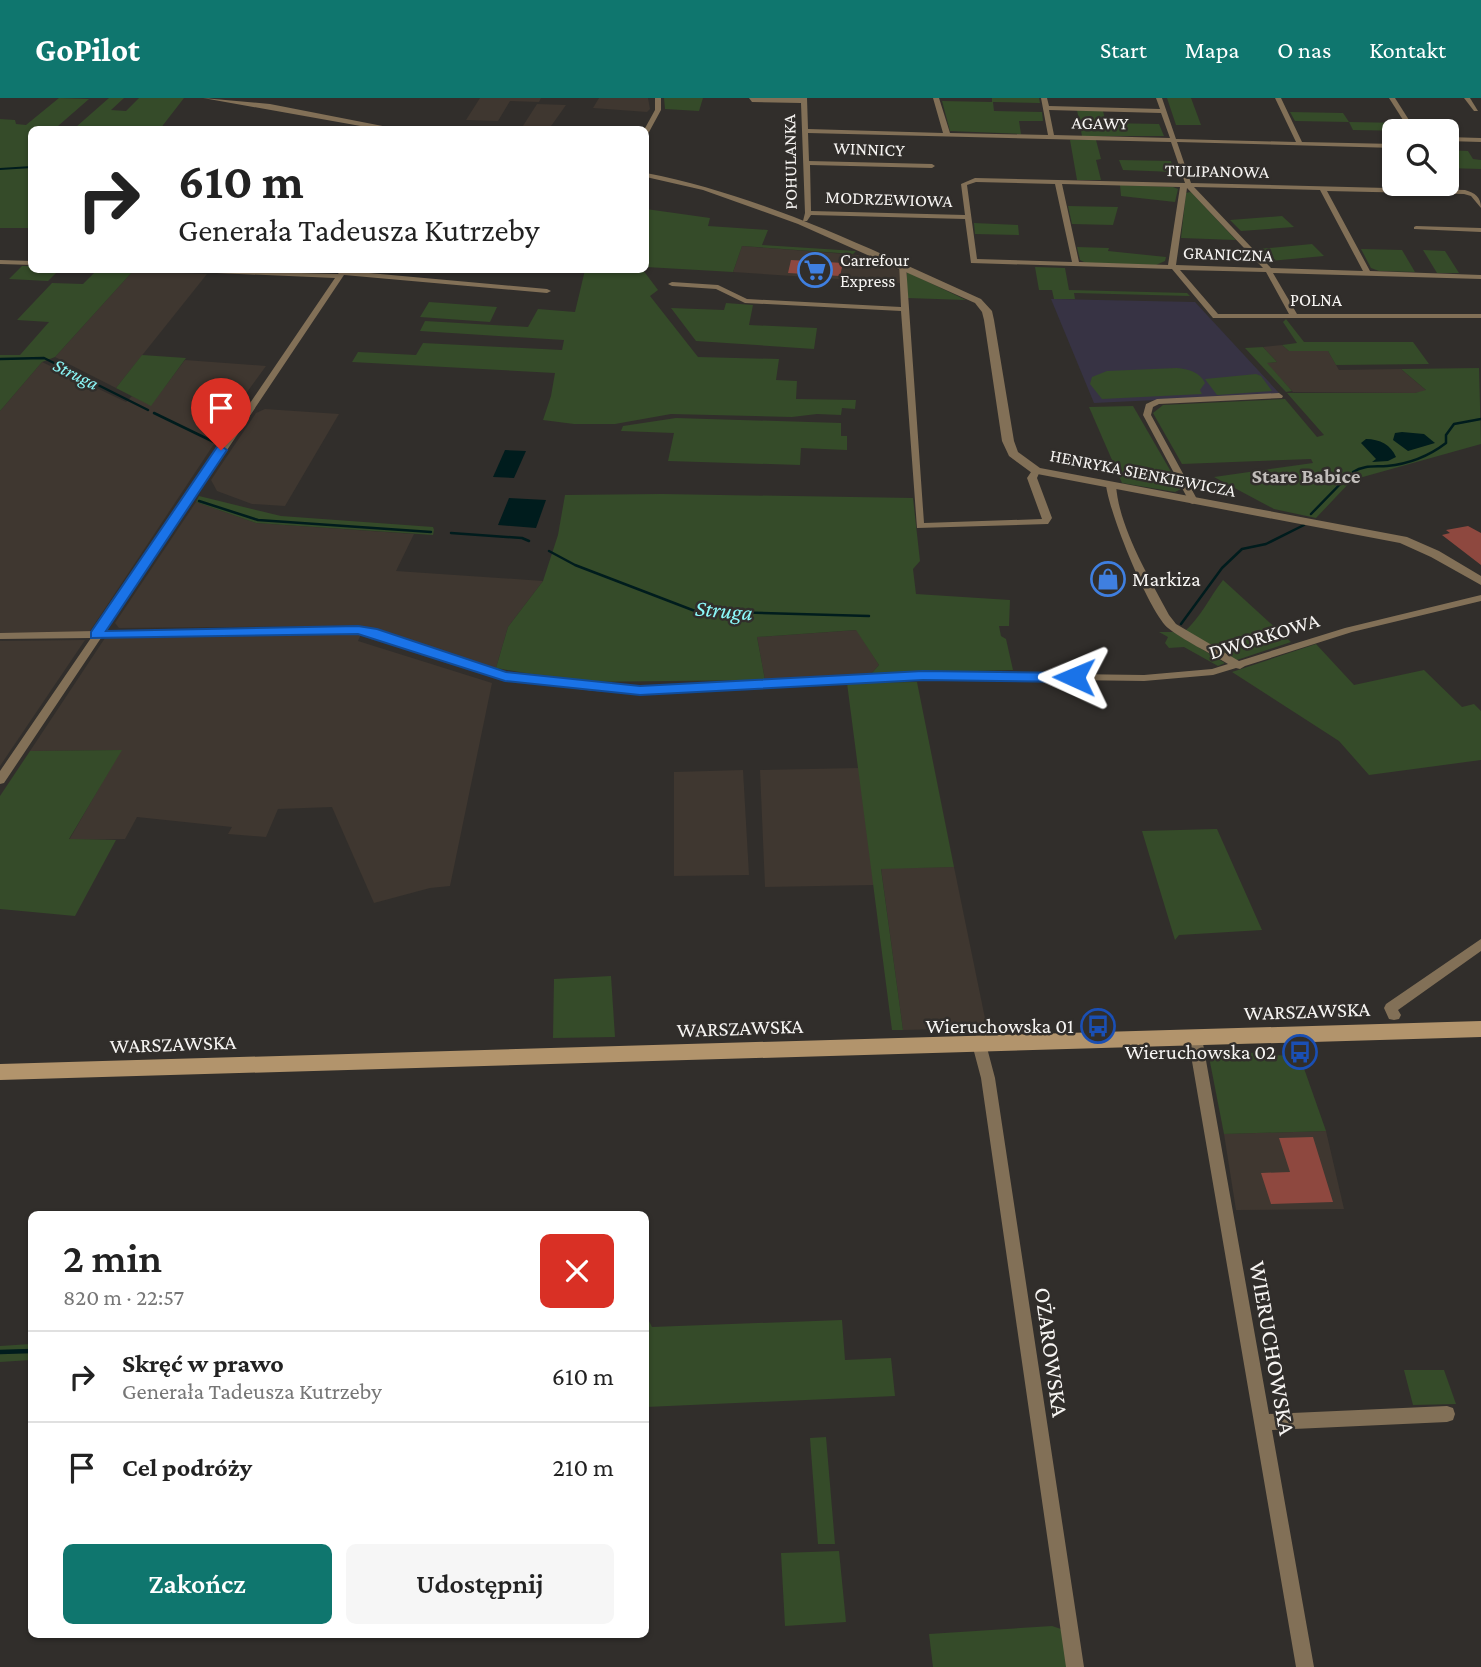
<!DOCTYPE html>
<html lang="pl">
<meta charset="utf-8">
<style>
body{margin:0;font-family:"Crimson Pro",serif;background:#f6f6f6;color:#222;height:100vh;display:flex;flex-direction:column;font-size:26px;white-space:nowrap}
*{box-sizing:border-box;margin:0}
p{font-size:23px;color:#767676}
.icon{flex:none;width:38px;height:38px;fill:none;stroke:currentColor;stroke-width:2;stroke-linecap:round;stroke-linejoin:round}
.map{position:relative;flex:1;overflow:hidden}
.sheet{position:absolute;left:28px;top:1113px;width:621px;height:427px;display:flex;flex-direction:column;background:#fff;border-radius:10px;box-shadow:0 2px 5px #0004}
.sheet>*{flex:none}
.banner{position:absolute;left:28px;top:28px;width:621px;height:147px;border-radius:10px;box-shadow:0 2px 5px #0004;background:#fff;color:#222;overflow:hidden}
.fabs{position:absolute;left:1382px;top:21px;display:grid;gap:14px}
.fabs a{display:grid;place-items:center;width:77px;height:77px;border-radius:10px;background:#fff;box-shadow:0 2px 5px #0004;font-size:35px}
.pin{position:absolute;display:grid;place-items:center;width:60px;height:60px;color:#fff;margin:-72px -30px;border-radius:50% 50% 50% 0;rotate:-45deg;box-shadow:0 0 7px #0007}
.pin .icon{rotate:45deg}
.me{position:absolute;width:77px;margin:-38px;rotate:271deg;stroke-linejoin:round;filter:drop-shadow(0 0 5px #0008)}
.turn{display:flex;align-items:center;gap:24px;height:147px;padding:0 35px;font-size:32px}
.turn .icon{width:91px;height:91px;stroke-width:2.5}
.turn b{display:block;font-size:49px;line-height:60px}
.round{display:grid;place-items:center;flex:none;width:74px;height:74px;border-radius:10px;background:#f6f6f6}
.head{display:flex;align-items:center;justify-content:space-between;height:119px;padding:0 35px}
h1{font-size:42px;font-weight:600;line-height:52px}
.cta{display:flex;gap:14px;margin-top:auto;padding:14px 35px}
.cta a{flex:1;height:80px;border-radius:10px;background:#0f766e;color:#fff;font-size:28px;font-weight:600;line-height:80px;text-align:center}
.cta a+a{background:#f6f6f6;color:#222}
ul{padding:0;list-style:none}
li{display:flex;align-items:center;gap:21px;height:91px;padding:0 35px;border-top:2px solid #e0e0e0}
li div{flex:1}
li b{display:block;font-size:26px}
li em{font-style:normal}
header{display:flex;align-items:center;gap:42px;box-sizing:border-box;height:98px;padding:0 35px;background:#0f766e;color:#fff}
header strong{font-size:33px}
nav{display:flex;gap:38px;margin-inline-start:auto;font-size:24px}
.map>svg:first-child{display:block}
</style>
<header>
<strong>GoPilot</strong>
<nav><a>Start</a><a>Mapa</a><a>O nas</a><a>Kontakt</a></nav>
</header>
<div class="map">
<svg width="1481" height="1569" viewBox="0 0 1481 1569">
<rect width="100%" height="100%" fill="#312e2b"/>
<g fill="#3f3730">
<path d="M 480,0 L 541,0 L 539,4 L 510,3 L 498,23 L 466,22 Z"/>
<path d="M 599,0 L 648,0 L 650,11 L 647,14 L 593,10 Z"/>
<path d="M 537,6 L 566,7 L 549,31 L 521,31 Z"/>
<path d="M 742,148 L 858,157 L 878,167 L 884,165 L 899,172 L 900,185 L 733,174 Z"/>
<path d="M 133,173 L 207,176 L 116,290 L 55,259 Z"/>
<path d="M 1282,247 L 1289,253 L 1328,253 L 1339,272 L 1401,271 L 1427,293 L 1415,295 L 1293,294 L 1266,265 L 1277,264 L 1263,249 Z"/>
<path d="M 185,262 L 266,268 L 227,322 L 230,326 L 212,349 L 90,533 L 83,536 L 0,536 L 0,313 L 42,264 L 126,304 L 132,298 L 151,307 Z"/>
<path d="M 265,311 L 339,316 L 285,408 L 252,406 L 217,393 L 211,382 L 256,315 Z"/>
<path d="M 196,404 L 256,425 L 414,436 L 396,473 L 543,483 L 508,529 L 496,570 L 365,531 L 341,528 L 119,530 L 115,525 Z"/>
<path d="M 857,532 L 879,567 L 871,576 L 765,582 L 757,539 Z"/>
<path d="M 361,536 L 358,543 L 492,585 L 450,788 L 430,790 L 374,805 L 332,709 L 278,711 L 266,739 L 228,736 L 232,729 L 137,719 L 125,741 L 69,742 L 121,652 L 30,653 L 105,540 Z"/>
<path d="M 85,542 L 0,668 L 0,543 Z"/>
<path d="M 859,670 L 874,787 L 765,789 L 760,672 Z"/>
<path d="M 743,672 L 749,777 L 674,778 L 674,674 Z"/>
<path d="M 954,769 L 987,930 L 903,932 L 881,770 Z"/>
<path d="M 1326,1033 L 1344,1111 L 1236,1112 L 1224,1036 Z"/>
</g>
<path fill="#373344" d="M 1051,201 L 1195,204 L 1280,296 L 1094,305 Z"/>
<g fill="#354b29">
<path d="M 59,0 L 89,1 L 58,28 L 76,29 L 109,0 L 124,0 L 111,12 L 126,13 L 139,0 L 184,0 L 160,31 L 32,32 L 31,130 L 0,130 L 0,21 L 15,22 L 16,26 L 26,27 Z"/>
<path d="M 664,0 L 703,0 L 699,13 L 665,11 Z"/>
<path d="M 992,0 L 1039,0 L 1040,5 L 993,4 L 994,13 L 1042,14 L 1043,23 L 1019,23 L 1021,36 L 950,33 L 942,3 L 992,4 Z"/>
<path d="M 1167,0 L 1191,0 L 1201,27 L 1176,27 Z"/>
<path d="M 1077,12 L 1103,13 L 1106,25 L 1159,26 L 1164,38 L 1082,38 Z"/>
<path d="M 1290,14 L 1343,15 L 1349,24 L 1404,25 L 1409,33 L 1353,32 L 1349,24 L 1295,23 Z"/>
<path d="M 1070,42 L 1096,42 L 1101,61 L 1096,62 L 1101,82 L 1077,82 Z"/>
<path d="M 1447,52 L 1468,53 L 1473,61 L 1481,62 L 1481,71 L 1447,70 Z"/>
<path d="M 1119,62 L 1171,63 L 1174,74 L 1123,72 Z"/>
<path d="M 1120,87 L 1173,89 L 1178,91 L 1175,104 L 1121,98 Z"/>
<path d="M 1190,94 L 1192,95 L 1236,142 L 1181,140 L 1186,95 Z"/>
<path d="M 1068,108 L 1118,109 L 1113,127 L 1072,126 Z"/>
<path d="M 646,111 L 710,120 L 708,128 L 768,132 L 762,147 L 856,153 L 853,156 L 742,148 L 733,174 L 646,169 Z"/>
<path d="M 1282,118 L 1294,129 L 1241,133 L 1230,122 Z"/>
<path d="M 974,125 L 1018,127 L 1019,137 L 975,136 Z"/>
<path d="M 1312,146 L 1324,158 L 1270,163 L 1258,151 Z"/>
<path d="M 1077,149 L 1109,150 L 1108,153 L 1166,159 L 1165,163 L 1156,167 L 1086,165 L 1080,162 Z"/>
<path d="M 1361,151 L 1402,152 L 1415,174 L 1379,173 L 1371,170 Z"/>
<path d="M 1423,152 L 1445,153 L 1459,175 L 1437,175 Z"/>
<path d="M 22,168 L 31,168 L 32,172 L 59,172 L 48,183 L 9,181 Z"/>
<path d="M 1035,169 L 1065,170 L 1069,192 L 1187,195 L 1190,198 L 1074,195 L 1075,201 L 1054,201 L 1052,192 L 1039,192 Z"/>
<path d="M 97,172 L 133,173 L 55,259 L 42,264 L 0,313 L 0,257 L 20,257 L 49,224 L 17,222 L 52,185 L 83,186 Z"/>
<path d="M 585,172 L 643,172 L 658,192 L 650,198 L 698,259 L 779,261 L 776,282 L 797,283 L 796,301 L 856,302 L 855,311 L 842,310 L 841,317 L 817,316 L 792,319 L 671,316 L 615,326 L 574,326 L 543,322 L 551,298 L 555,275 L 352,264 L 358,254 L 416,257 L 423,245 L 562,252 L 564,242 L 420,233 L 425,223 L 528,229 L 538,211 L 575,214 Z"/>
<path d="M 907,174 L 966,202 L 907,200 Z"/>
<path d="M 429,204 L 497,209 L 490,224 L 420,219 Z"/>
<path d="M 726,205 L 753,207 L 749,227 L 817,230 L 814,251 L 696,243 L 671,210 L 724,212 Z"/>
<path d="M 1286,221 L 1304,244 L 1413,244 L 1429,266 L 1336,267 L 1328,253 L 1289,253 L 1282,247 L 1297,245 L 1283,224 Z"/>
<path d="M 1263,249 L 1277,264 L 1267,265 L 1292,293 L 1286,294 L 1245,250 Z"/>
<path d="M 142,257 L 186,260 L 151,308 L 116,290 Z"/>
<path d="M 1177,270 C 1188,271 1200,274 1205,285 L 1200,292 L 1202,296 L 1102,301 L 1090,286 L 1092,279 L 1107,273 Z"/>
<path d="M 1479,270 L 1481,346 L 1352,382 L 1316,420 L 1274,411 L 1214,379 L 1313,365 L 1311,361 L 1182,366 L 1153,315 L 1163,307 L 1285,301 L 1317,339 L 1324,337 L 1287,295 L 1415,295 L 1426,292 L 1401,271 Z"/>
<path d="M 1256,276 L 1261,278 L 1272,293 L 1217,297 L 1205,281 Z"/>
<path d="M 1133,308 L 1181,391 L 1175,394 L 1122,385 L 1089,309 Z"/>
<path d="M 676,320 L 841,325 L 841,338 L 847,338 L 847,352 L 801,350 L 800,367 L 668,363 L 674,335 L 621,333 L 623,328 Z"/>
<path d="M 662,396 L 913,400 L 920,463 L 913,471 L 916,496 L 1010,502 L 1009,528 L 999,528 L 1001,538 L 1006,541 L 1013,572 L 871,576 L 879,567 L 856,532 L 757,539 L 765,582 L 577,584 L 496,570 L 508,529 L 543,483 L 558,437 L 565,397 Z"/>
<path d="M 199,398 L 281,418 L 433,429 L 434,432 L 433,437 L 256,425 L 196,404 Z"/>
<path d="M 1223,482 L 1291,544 L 1234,563 L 1184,534 C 1201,519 1209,500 1223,482 Z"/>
<path d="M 1159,534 L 1173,534 L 1225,565 L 1218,568 L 1184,549 L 1169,550 L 1165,545 L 1168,539 Z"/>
<path d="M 1316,546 L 1354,587 L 1424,572 L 1462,609 L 1474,606 L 1481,613 L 1481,662 L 1369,677 L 1339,643 L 1232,574 Z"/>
<path d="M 917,584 L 954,769 L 881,771 L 903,932 L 892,932 L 847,585 Z"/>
<path d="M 122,652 L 69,741 L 116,742 L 75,818 L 0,811 L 0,698 L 30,653 Z"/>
<path d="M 1217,731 L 1262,832 L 1179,837 L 1175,842 L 1142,733 Z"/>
<path d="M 611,878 L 615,939 L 553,940 L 554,881 Z"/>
<path d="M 1219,952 L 1300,959 L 1326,1033 L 1224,1036 L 1210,964 L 1215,954 Z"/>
<path d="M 646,1217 L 652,1229 L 842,1222 L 845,1262 L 891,1260 L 895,1298 L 646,1309 Z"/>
<path d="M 31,1246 L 31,1262 L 0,1264 L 0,1248 Z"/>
<path d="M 1404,1272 L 1444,1272 L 1456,1306 L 1413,1307 Z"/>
<path d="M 826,1339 L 835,1446 L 818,1446 L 810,1340 Z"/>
<path d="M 839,1453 L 846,1524 L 785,1528 L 781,1455 Z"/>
<path d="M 1052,1528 L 1064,1532 L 1069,1569 L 933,1569 L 929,1536 Z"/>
</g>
<g fill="#001c1d">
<path d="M 1402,334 L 1424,336 L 1435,345 L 1408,353 L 1393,342 L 1395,335 Z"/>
<path d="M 1366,341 C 1380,341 1391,347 1396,359 L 1388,363 L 1372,364 L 1376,361 L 1361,345 Z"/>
<path d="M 505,352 L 526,353 L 514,380 L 493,379 Z"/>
<path d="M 509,400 L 546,402 L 536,430 L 498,427 Z"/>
</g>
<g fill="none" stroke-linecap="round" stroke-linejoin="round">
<path stroke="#001c1d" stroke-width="2" d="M 0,71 L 32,69"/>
<g stroke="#001c1d" stroke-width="2.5">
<path d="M 0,261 L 44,260 L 148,312"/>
<path d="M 154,315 L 216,345"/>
<path d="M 1353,374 C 1364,367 1374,369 1387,368 C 1408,366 1429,358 1446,345 L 1446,337 L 1454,326 L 1481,321"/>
<path d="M 199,403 L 258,422 L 431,434"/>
<path d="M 1311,416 L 1348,378"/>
<path d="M 451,435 L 522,440 L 529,443"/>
<path d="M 549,453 L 575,467 L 695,513 L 869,518"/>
<path d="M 1181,526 L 1222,470 L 1242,451 L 1266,446 L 1304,427"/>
</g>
<path stroke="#001c1d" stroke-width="4.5" d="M 0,1254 L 32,1253"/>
</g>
<g fill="#8e483f">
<path d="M 791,162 L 843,165 L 840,178 L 788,175 Z"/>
<path d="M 1468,428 L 1481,435 L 1481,467 L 1442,437 L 1450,435 L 1446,432 Z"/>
<path d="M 1313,1039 L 1333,1104 L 1271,1106 L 1261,1075 L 1290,1074 L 1279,1040 Z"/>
</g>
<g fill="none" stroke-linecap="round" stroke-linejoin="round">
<g fill="#827057" fill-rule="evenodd">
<path d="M 655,0 L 661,0 L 661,12 L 649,34 L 646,36 L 644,32 L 655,12 Z"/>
<path d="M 749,0 L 807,0 L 808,31 L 943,35 L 933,0 L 939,0 L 950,35 L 1048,37 L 1041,0 L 1047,0 L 1049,8 L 1160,11 L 1156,0 L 1162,0 L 1176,41 L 1296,44 L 1275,0 L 1281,0 L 1302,44 L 1395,46 L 1395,50 L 1177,44 L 1191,85 L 1465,92 C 1475,95 1481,99 1481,110 L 1471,98 L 1464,96 L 1327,93 L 1370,173 L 1481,177 L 1481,181 L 1273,175 L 1297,216 L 1481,216 L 1481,220 L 1213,220 L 1172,171 L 971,165 L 965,121 L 811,117 L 807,123 L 803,123 L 805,115 L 801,5 L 752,4 ZM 1049,12 L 1161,15 L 1170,40 L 1054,37 ZM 808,35 L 1171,44 L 1185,85 L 975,80 L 961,86 L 965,117 L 811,113 L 810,67 L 932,70 L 935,68 L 932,66 L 809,63 ZM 976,84 L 1055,86 L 1072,164 L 977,161 L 967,87 ZM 1062,86 L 1180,89 L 1168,167 L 1079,164 ZM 1194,89 L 1320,92 L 1363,173 L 1271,170 ZM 1187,90 L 1263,170 L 1176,167 ZM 1180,172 L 1266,174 L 1289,216 L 1218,216 Z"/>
<path d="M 1389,0 L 1395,0 L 1416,33 L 1410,33 Z"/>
<path d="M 1464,0 L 1470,0 L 1478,13 L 1474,13 Z"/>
<path d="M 1447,39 L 1481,40 L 1481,44 L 1447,43 Z"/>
<path d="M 1416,128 L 1481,130 L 1481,134 L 1414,131 L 1414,129 Z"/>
<path d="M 0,162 L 32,163 L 32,167 L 0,166 Z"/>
<path d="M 899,165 L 906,167 L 924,425 L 1042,421 L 1027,380 L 1033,371 L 1036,370 L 1040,373 L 1037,380 L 1052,420 L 1048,426 L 917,430 L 901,213 L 745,205 L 716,191 L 672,188 L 668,186 L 672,184 L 718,187 L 747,201 L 901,209 Z"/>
<path d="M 191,172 L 338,176 L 341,172 L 347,172 L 347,173 L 547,191 L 551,193 L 547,195 L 344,177 L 106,533 L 358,529 L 377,532 L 506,576 L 595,587 L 640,589 L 923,574 L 1144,577 L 1212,571 L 1228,566 C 1212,556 1181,541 1168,530 C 1148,512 1109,414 1106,387 L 1111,384 L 1116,387 C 1119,430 1149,479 1169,517 L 1176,526 L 1239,563 L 1345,530 L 1481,497 L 1481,503 L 1352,534 L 1245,568 L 1240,571 L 1236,570 L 1213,577 L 1144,583 L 923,580 L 640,595 L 595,593 L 505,582 L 372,537 L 358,535 L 101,540 L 4,685 L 0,686 L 0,673 L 91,540 L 0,541 L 0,535 L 95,533 L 335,180 L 194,174 Z"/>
<path d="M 1279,295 L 1283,298 L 1282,300 L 1159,306 L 1153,309 L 1151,317 L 1198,403 L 1193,406 L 1190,405 L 1143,317 L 1146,306 L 1157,301 Z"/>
<path d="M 1481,841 L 1481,853 L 1398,912 L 1401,917 L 1399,921 L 1394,922 L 1389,921 L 1384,910 L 1386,906 Z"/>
<path d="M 1195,934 L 1200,936 L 1202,940 L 1269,1316 L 1447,1308 L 1453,1310 L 1455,1316 L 1453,1322 L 1447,1324 L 1272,1332 L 1314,1569 L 1296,1569 L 1188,940 L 1190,936 Z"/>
<path d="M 979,940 L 984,942 L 986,946 L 995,980 L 1084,1569 L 1066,1569 L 981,980 L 972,946 L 974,942 Z"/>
</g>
<g fill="#827057" fill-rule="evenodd">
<path d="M 203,0 L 270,6 L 403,32 L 383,32 Z"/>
<path d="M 646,75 C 764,98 872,152 981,201 L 992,213 L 994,222 L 1014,343 L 1018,354 L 1040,370 L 1407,439 L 1439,453 L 1481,478 L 1481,487 L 1431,459 L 1400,445 L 1032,375 L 1009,358 L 1002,343 L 984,222 L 982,214 L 975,205 L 798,126 L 703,92 L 646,79 Z"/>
</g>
<path fill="#b2946c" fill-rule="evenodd" d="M 1481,923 L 1481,939 L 0,982 L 0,966 Z"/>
</g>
<path fill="#1a73e8" stroke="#114b97" stroke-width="2" d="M 221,348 L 227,352 L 106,533 L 358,528 L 377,531 L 506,574 L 640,588 L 923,573 L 1074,575 L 1081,579 L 1074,584 L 923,582 L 640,597 L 505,583 L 358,536 L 91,540 L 91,534 L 217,349 Z"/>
<defs>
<g id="supermarket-ring" transform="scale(1.75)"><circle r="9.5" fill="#312e2b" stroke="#3f7fe0" stroke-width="1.5"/><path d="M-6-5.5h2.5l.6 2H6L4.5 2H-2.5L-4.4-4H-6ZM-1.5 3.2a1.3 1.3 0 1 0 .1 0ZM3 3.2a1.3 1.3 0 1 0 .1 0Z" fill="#3f7fe0"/></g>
<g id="shop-ring" transform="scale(1.75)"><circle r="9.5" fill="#312e2b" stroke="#3f7fe0" stroke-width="1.5"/><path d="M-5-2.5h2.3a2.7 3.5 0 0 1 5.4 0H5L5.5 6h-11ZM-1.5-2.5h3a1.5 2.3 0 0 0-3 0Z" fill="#3f7fe0"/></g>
<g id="bus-ring" transform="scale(1.75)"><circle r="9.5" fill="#312e2b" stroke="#1a4fb4" stroke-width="1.5"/><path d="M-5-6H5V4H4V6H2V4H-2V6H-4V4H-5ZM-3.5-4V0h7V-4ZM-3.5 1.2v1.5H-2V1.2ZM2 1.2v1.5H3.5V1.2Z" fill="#1a4fb4"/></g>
</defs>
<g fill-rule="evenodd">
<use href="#supermarket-ring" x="815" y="172"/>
<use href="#shop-ring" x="1108" y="481"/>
<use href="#bus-ring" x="1098" y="928"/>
<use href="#bus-ring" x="1300" y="954"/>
</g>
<g text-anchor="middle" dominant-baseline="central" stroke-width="5" stroke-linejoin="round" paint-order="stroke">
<g font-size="18" fill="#f6f4f2" stroke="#312e2b">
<text transform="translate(1100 25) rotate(1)">AGAWY</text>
<text transform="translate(869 51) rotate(2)">WINNICY</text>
<text transform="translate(790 64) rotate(-91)">POHULANKA</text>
<text transform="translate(1217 73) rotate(1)">TULIPANOWA</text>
<text transform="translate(889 101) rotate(2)">MODRZEWIOWA</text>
<text transform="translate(1228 156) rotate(2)">GRANICZNA</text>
<text x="1316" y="202">POLNA</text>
<text transform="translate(1143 375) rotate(11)">HENRYKA SIENKIEWICZA</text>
</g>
<g font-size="18" fill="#f6f4f2" stroke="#312e2b" text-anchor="start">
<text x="840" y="162">Carrefour<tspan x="840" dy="21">Express</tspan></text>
</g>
<g font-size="19" font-style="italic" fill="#8cf9fa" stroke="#312e2b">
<text transform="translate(76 276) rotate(26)">Struga</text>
</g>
<g font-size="21" font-weight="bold" fill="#c2bebb" stroke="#312e2b">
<text x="1306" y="378">Stare Babice</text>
</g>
<g font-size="21" fill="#f6f4f2" stroke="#312e2b" text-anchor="end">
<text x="1132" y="481" text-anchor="start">Markiza</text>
<text x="1074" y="928">Wieruchowska 01</text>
<text x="1276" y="954">Wieruchowska 02</text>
</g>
<g font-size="21" fill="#f6f4f2" stroke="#312e2b">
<text transform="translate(1264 538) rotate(-17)">DWORKOWA</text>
<text transform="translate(1307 913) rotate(-2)">WARSZAWSKA</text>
<text transform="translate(740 930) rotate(-2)">WARSZAWSKA</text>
<text transform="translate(173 946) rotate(-2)">WARSZAWSKA</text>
</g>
<g font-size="23" font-style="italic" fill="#8cf9fa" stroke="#312e2b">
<text transform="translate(724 512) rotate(5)">Struga</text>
</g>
<g font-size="24" fill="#f6f4f2" stroke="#312e2b">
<text transform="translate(1273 1250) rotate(80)">WIERUCHOWSKA</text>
<text transform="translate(1052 1254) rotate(82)">OŻAROWSKA</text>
</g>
</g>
</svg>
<div class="fabs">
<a><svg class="icon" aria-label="search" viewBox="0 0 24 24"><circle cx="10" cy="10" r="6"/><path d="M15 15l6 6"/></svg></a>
</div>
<div class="pin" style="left:221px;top:352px;background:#d93025"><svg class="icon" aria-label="arrive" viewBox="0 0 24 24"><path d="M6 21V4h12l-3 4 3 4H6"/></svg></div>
<svg class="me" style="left:1074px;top:579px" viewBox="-20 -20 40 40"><path d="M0-17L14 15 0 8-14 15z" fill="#1a73e8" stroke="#fff" stroke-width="4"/></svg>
<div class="banner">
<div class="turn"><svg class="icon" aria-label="right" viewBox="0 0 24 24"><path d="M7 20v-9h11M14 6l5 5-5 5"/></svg><div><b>610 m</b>Generała Tadeusza Kutrzeby</div></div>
</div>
<section class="sheet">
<div class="head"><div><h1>2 min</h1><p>820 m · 22:57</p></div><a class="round" style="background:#d93025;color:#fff"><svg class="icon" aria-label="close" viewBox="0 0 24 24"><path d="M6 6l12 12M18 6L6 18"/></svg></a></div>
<ul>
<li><svg class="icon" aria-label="right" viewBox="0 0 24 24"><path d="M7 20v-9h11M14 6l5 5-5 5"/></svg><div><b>Skręć w prawo</b><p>Generała Tadeusza Kutrzeby</p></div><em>610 m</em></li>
<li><svg class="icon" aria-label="arrive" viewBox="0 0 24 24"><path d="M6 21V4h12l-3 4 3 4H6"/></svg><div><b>Cel podróży</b></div><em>210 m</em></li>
</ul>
<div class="cta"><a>Zakończ</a><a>Udostępnij</a></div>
</section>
</div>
